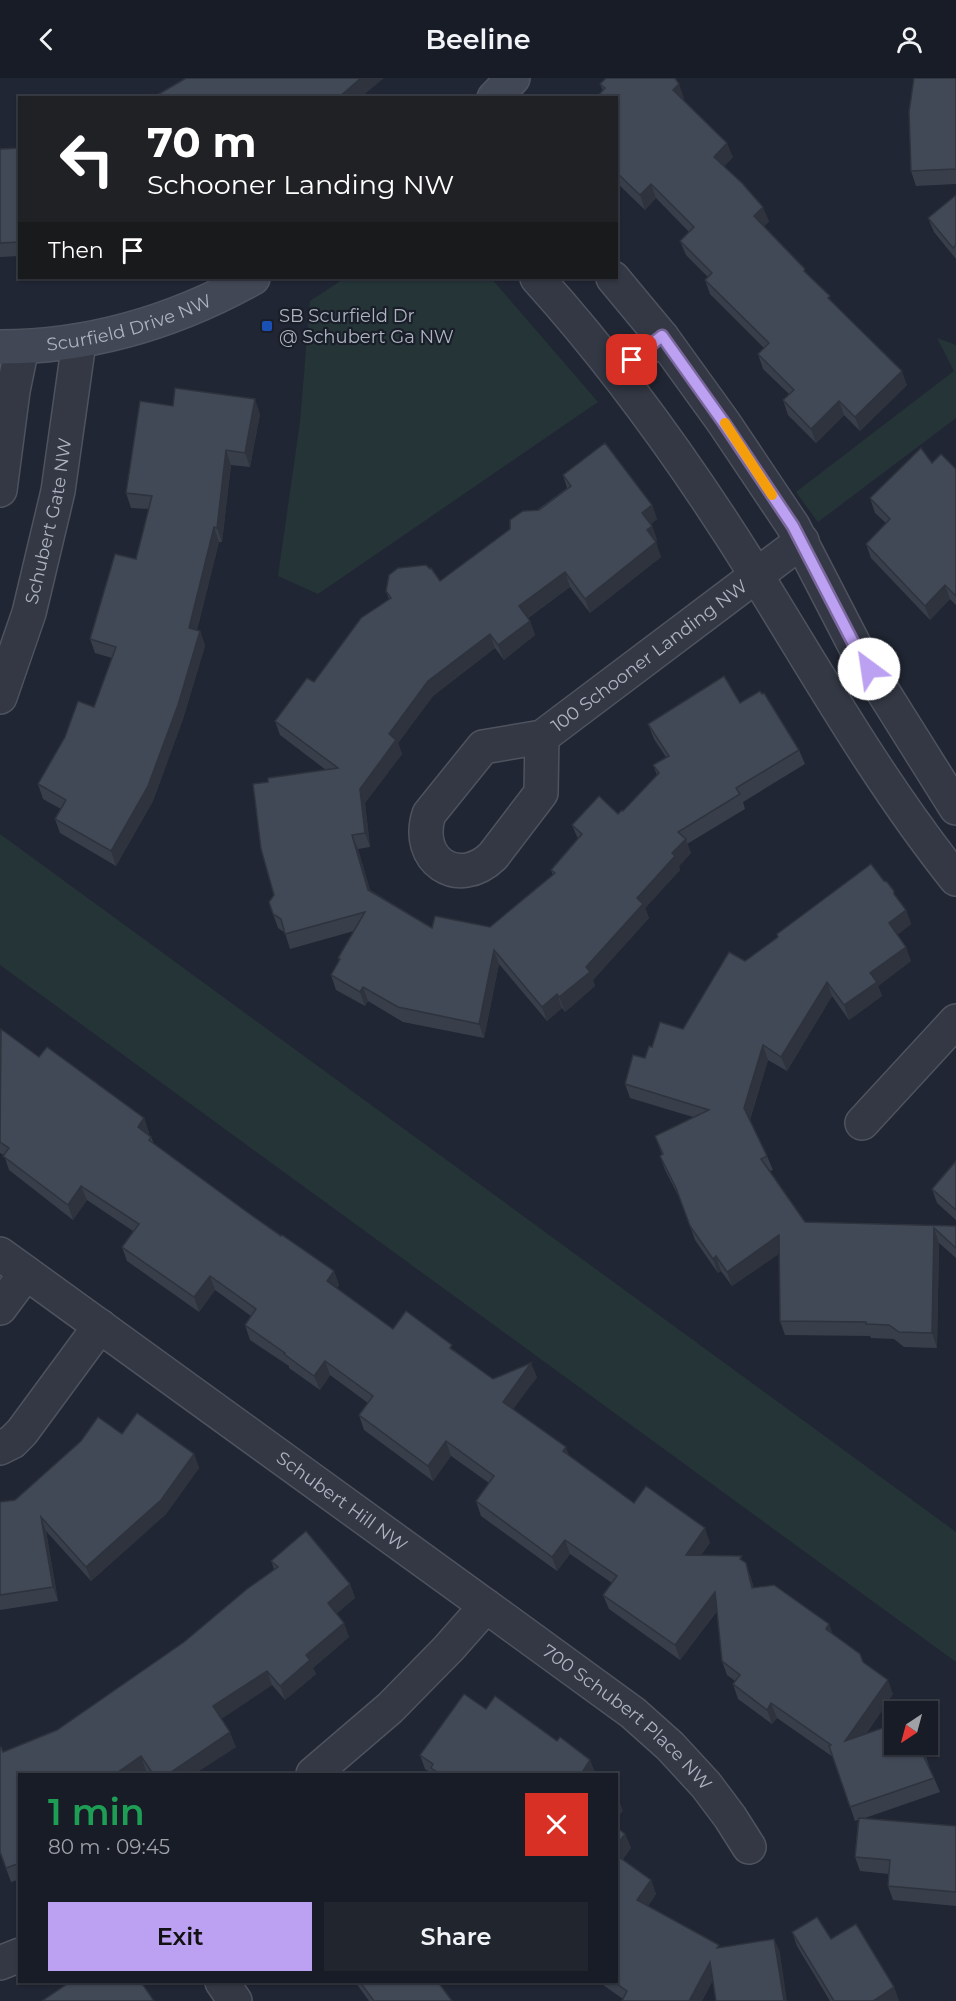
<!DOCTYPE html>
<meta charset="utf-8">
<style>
body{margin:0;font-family:Montserrat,sans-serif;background:#21252e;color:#f1f3f6;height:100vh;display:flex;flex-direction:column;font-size:22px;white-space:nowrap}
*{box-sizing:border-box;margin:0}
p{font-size:20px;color:#9fa1a7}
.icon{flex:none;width:33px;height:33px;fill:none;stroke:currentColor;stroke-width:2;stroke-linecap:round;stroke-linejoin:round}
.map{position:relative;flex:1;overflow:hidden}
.panel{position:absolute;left:18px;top:1695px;width:600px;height:210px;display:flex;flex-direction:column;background:#181c26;border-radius:0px;box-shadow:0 2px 4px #0004,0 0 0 2px #363a43}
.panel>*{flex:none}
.guide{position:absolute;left:18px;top:18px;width:600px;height:183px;border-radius:0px;box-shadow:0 2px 4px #0004,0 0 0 2px #363a43;background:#202124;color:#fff;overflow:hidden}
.needle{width:39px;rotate:216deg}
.fabs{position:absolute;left:884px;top:1623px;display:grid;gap:12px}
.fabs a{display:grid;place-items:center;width:54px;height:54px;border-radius:0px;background:#181c26;box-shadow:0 2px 4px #0004,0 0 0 2px #363a43;font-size:30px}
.pin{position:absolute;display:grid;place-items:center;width:51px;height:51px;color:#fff;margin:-26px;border-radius:12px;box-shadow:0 3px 9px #0006}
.me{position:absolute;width:66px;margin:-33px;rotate:329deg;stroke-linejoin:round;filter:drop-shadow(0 0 4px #0008)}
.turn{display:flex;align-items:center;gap:21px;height:126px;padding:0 30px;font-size:27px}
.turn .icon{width:78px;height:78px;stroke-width:2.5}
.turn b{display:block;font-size:42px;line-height:51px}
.then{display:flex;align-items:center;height:57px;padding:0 30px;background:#0003;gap:12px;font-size:22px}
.round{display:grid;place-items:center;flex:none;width:63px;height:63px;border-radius:0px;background:#21252e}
.overview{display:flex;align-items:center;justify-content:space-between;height:102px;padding:0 30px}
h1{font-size:36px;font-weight:600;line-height:45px;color:#1e9e55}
.cta{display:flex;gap:12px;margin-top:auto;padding:12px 30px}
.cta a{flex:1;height:69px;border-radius:0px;background:#bca0f2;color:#111;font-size:24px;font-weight:600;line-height:69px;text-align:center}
.cta a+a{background:#21252e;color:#f1f3f6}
header{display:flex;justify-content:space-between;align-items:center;height:78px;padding:0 30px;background:#181c26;font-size:27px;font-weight:600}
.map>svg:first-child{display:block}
</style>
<header><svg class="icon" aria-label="back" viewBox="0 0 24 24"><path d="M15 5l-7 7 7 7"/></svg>Beeline<svg class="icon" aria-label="person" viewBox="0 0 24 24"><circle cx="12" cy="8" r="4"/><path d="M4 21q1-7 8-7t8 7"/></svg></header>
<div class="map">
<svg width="956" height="1923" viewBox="0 0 956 1923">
<rect width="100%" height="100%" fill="#202633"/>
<g fill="#253437">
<path d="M 345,200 L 491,200 L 598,324 L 318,516 L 278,498 L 300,344 L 310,223 Z"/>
<path d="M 937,260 L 956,267 L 956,340 L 818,444 L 796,414 L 954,293 Z"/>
<path d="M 0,756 L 956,1454 L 956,1584 L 0,887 Z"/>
</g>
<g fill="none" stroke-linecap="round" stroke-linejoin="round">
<g stroke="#4e535f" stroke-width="36">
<g id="street">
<path d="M 537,200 C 620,292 693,395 758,500 C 821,602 881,707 956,801"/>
<path d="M 613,200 L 662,259 L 724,345 L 793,448 L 857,572 L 956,730"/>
<path d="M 616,294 L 662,259"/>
<path d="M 0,412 L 13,313 L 22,269"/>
<path id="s1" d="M 0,619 L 29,535 L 58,413 L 79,264"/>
<path id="s2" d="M 542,659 L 541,715 L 493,778 C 458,812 414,782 429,736 L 483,669 L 542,659 L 802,463"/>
<path d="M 862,1045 L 956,943"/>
<path id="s3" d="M 0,1176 L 486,1528 L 448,1571 L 390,1630 L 313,1696"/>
<path d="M 0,1230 L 26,1195"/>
<path d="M 0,1370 L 12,1364 L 22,1354 L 100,1248"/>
<path id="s4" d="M 486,1528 L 633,1635 L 670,1668 L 706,1707 L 730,1739 L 749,1769"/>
<path d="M 0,1885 L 20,1877"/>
<path d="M 222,1904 L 235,1923"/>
</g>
</g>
<g stroke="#4e535f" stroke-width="36">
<g id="secondary">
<path d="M 494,20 L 513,0"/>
<path id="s5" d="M 0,269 C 91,269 174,244 253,200"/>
</g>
</g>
<use href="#street" stroke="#333844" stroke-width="33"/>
<use href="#secondary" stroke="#424756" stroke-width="33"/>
</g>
<g fill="#383f4b">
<path d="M 956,0 L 956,106 L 916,108 L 911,93 Z"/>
<path d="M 600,6 L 684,20 L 683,21 L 733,79 L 724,88 L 769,143 L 764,148 L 907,307 L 860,353 L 844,337 L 816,365 L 788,337 L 783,322 L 789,316 L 763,291 L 758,276 L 764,270 L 710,216 L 705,202 L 708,199 L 686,177 L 680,163 L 689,154 L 656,120 L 645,132 L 616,104 L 616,20 L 603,13 Z"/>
<path d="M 20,70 L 20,178 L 0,179 L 0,71 Z"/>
<path d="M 956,117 L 956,181 L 934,154 L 928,140 Z"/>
<path d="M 173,328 L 260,336 L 250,389 L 231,387 L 222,464 L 219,464 L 197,552 L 200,553 L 205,568 L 183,641 L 153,723 L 116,788 L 60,755 L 55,741 L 61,731 L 43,721 L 38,706 L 94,629 L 112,580 L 95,575 L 90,561 L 136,481 L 149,431 L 131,430 L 126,415 Z"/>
<path d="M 932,385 L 956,391 L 956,527 L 950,521 L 930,542 L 871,480 L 866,466 L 886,445 L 875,435 L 870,420 Z"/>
<path d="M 563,397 L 652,427 L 657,441 L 651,446 L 657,462 L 655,464 L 661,479 L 590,535 L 570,509 L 528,540 L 530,543 L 535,557 L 504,582 L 495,570 L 433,618 L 398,665 L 402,676 L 365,725 L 370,769 L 358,771 L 370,812 L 432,850 L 490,849 L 553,797 L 551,792 L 578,761 L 572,747 L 618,736 L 623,733 L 657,697 L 653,687 L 666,679 L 654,661 L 648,646 L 740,625 L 799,672 L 805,686 L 743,724 L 745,731 L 687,766 L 691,775 L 679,788 L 680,792 L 645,830 L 649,840 L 593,902 L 595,908 L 565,934 L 562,930 L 547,943 L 499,886 L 484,960 L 403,944 L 368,923 L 365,928 L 336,912 L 331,897 L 339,883 L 338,880 L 354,853 L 290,871 L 285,855 L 278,850 L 273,836 L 274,817 L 268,704 L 326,692 L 280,657 L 275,643 L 314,604 L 389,521 L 386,513 L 440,503 L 567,410 Z"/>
<path d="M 896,819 L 906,832 L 911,846 L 897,857 L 911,883 L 878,908 L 882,918 L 849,942 L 832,918 L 787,993 L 768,982 L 750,1042 L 767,1078 L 773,1092 L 770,1093 L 805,1144 L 956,1148 L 956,1180 L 939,1165 L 937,1270 L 904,1269 L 894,1261 L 871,1260 L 870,1258 L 785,1257 L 780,1243 L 780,1175 L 732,1208 L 721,1193 L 718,1195 L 695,1162 L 681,1123 L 665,1092 L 660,1078 L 662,1077 L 655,1058 L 693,1039 L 630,1020 L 625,1006 L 645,980 L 652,969 L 683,951 L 745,883 Z"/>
<path d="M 0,952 L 39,979 L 144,1040 L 149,1055 L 148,1057 L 151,1059 L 154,1066 L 247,1134 L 334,1193 L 339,1207 L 337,1210 L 393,1251 L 454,1272 L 493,1301 L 537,1299 L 513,1331 L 569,1378 L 634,1425 L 710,1465 L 701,1477 L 744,1484 L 746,1485 L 754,1510 L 829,1546 L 833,1557 L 863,1584 L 893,1616 L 866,1656 L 922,1666 L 929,1688 L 934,1700 L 940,1714 L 865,1740 L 956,1748 L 956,1828 L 893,1822 L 888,1808 L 889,1796 L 860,1793 L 855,1779 L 858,1742 L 855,1743 L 833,1679 L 777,1640 L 772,1646 L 738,1621 L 733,1606 L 735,1603 L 727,1597 L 722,1583 L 717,1533 L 680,1582 L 609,1531 L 603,1517 L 612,1505 L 570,1476 L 557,1493 L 481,1438 L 476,1423 L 489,1405 L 451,1378 L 433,1403 L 364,1352 L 359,1337 L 368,1325 L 330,1297 L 320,1312 L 289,1290 L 289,1288 L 250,1262 L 245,1247 L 251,1238 L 215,1212 L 199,1234 L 127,1183 L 122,1169 L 133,1153 L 87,1122 L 73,1142 L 9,1092 L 4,1077 L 0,1075 Z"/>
<path d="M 956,1083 L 956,1142 L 937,1125 L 932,1111 Z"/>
<path d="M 122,1356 L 194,1376 L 199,1390 L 166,1436 L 91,1503 L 46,1453 L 58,1523 L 0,1532 L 0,1424 L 15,1422 Z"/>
<path d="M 271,1483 L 350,1506 L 355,1520 L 336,1536 L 349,1559 L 313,1590 L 316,1596 L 285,1622 L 272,1607 L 221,1641 L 236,1669 L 194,1696 L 149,1696 L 146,1693 L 140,1696 L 20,1696 L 20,1801 L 11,1804 L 0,1774 L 3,1674 L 57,1652 L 184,1564 L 274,1491 Z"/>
<path d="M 486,1631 L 596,1696 L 433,1696 L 425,1691 L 420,1677 Z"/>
<path d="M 616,1749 L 625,1756 L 631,1770 L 623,1781 L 651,1802 L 656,1816 L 648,1828 L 720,1870 L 774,1861 L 780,1875 L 713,1902 L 702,1923 L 622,1923 L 623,1921 L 599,1904 L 616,1904 Z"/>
<path d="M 792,1854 L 831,1861 L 894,1909 L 899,1923 L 830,1923 L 797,1868 Z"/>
<path d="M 350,1904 L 438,1904 L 452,1923 L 369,1923 L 356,1905 Z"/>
</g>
<g fill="#2e333d">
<path d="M 361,0 L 384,0 L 360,20 L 338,20 Z"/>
<path d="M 679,6 L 684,20 L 679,26 L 673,12 Z"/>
<path d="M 727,65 L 733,79 L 719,93 L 714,79 Z"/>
<path d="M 651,106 L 656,120 L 645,132 L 640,117 Z"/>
<path d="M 763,129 L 769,143 L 760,152 L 754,138 Z"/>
<path d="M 902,293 L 907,307 L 860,353 L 855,339 Z"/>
<path d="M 255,321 L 260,336 L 250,389 L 245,375 Z"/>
<path d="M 839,323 L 844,337 L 816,365 L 811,351 Z"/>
<path d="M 226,372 L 231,387 L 222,464 L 217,450 Z"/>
<path d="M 652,427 L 657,441 L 647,449 L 642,435 Z"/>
<path d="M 652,448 L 657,462 L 652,466 L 647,452 Z"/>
<path d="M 214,449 L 219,464 L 194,564 L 189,550 Z"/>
<path d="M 656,464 L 661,479 L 590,535 L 585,521 Z"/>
<path d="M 565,494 L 570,509 L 524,542 L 519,528 Z"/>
<path d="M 945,507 L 950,521 L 930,542 L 925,528 Z"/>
<path d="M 530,543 L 535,557 L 504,582 L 498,567 Z"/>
<path d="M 200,553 L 205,568 L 183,641 L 153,723 L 116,788 L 111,773 Z"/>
<path d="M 490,556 L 495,570 L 433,618 L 398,665 L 402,676 L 365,725 L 370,769 L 365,755 L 360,711 L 389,656 L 428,603 Z"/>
<path d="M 352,757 L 358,771 L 374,826 L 368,812 Z"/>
<path d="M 686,761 L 691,775 L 679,788 L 680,792 L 645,830 L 649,840 L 593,902 L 595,908 L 565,934 L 559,919 L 586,889 L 637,820 L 672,775 Z"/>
<path d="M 906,832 L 911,846 L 894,859 L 889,845 Z"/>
<path d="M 906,869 L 911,883 L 878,908 L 882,918 L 849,942 L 844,927 L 870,895 Z"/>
<path d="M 494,872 L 499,886 L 484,960 L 479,946 Z"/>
<path d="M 827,904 L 832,918 L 787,993 L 781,979 Z"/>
<path d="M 363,909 L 368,923 L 365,928 L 360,914 Z"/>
<path d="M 557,916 L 562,930 L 547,943 L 542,929 Z"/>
<path d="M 763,967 L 768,982 L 749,1044 L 744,1030 Z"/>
<path d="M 144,1040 L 149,1055 L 143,1064 L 138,1049 Z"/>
<path d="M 81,1108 L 87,1122 L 73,1142 L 68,1127 Z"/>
<path d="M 934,1150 L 939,1165 L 937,1270 L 932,1255 Z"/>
<path d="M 779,1157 L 785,1172 L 732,1208 L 727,1194 Z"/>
<path d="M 716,1178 L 721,1193 L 718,1195 L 713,1181 Z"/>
<path d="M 334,1193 L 339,1207 L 332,1217 L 327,1203 Z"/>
<path d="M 210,1198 L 215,1212 L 199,1234 L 194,1219 Z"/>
<path d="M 325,1283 L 330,1297 L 320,1312 L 314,1298 Z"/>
<path d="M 531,1285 L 537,1299 L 508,1338 L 503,1324 Z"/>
<path d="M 446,1363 L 451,1378 L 433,1403 L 428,1388 Z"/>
<path d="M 566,1369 L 571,1383 L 563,1373 Z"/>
<path d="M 194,1376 L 199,1390 L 166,1436 L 91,1503 L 86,1489 Z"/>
<path d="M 41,1439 L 46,1453 L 58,1523 L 53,1509 Z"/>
<path d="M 705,1450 L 710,1465 L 691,1491 L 686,1477 Z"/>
<path d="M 565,1462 L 570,1476 L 557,1493 L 552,1479 Z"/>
<path d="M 746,1485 L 751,1500 L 757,1524 L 752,1510 Z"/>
<path d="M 350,1506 L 355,1520 L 333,1539 L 328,1525 Z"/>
<path d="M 715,1514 L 720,1528 L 680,1582 L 675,1567 Z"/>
<path d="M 344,1545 L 349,1559 L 313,1590 L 316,1596 L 285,1622 L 280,1608 L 306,1577 Z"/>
<path d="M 829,1546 L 834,1561 L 826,1551 Z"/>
<path d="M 267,1593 L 272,1607 L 218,1643 L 213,1628 Z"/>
<path d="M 888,1602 L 893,1616 L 851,1677 L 845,1663 Z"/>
<path d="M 771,1625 L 777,1640 L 772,1646 L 767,1632 Z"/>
<path d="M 230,1654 L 236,1669 L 194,1696 L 168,1696 Z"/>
<path d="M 141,1678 L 146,1693 L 140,1696 L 115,1696 Z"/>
<path d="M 590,1682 L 596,1696 L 584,1696 L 583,1693 Z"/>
<path d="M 618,1719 L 623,1733 L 616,1742 L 616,1721 Z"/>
<path d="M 625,1756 L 631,1770 L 618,1788 L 616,1785 L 616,1768 Z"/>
<path d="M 651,1802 L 656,1816 L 642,1836 L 637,1822 Z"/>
<path d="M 774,1861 L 780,1875 L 787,1923 L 784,1923 Z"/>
<path d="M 710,1884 L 715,1898 L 702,1923 L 689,1923 Z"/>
<path d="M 894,1909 L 899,1923 L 873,1923 Z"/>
</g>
<g fill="#414957" stroke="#2e333d" stroke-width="1.5">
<path d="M 186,0 L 361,0 L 338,20 L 152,20 Z"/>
<path d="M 606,0 L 675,0 L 679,6 L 673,12 L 727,65 L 714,79 L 742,105 L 763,129 L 754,138 L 805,191 L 804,193 L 830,218 L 828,220 L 902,293 L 855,339 L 839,323 L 811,351 L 783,322 L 794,312 L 758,276 L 769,265 L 705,202 L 712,195 L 680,163 L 694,149 L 651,106 L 640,117 L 616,94 L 616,20 L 596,20 L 605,10 L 600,6 Z"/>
<path d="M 914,0 L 956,0 L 956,91 L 911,93 L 909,34 Z"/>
<path d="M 20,70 L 20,164 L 0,165 L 0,71 Z"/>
<path d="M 956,117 L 956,167 L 953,170 L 928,140 Z"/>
<path d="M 175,310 L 255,321 L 245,375 L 226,372 L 217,450 L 214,449 L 189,550 L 200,553 L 178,627 L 148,708 L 111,773 L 55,741 L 66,722 L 38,706 L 65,659 L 78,623 L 94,629 L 116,569 L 90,561 L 115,476 L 136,481 L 152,418 L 126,415 L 140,323 L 173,328 Z"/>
<path d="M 605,365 L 652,427 L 642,435 L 652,448 L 647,452 L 656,464 L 585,521 L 565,494 L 519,528 L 530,543 L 498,567 L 490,556 L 428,603 L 389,656 L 396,662 L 360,711 L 365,755 L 352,757 L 368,812 L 432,850 L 435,838 L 490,849 L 555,795 L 551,792 L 582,756 L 572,747 L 599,718 L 618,736 L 622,732 L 623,733 L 659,695 L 653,687 L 669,678 L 648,646 L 724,598 L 740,625 L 760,613 L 762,616 L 764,615 L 799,672 L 736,710 L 740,716 L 678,754 L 686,761 L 672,775 L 675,778 L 637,820 L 643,826 L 586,889 L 590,894 L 559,919 L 557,916 L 542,929 L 494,872 L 479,946 L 398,929 L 363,909 L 360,914 L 331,897 L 340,881 L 338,880 L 365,834 L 285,856 L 281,841 L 273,836 L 269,824 L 274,817 L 261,771 L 253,706 L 268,704 L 268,700 L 338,690 L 275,643 L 307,600 L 314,604 L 361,540 L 391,520 L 386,513 L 389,497 L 398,490 L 426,487 L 430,491 L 431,490 L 440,503 L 510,451 L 510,442 L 523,433 L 539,432 L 571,408 L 563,397 Z"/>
<path d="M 921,370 L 932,385 L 941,376 L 956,391 L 956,518 L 945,507 L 925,528 L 866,466 L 890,441 L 870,420 Z"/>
<path d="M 871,786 L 884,803 L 887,804 L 894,813 L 894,816 L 906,832 L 889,845 L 906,869 L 870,895 L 877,904 L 844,927 L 827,904 L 781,979 L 763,967 L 744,1030 L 767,1078 L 761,1081 L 805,1144 L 956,1148 L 956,1170 L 934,1150 L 932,1255 L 899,1254 L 889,1247 L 866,1246 L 866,1244 L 780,1243 L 779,1157 L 727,1194 L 716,1178 L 713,1181 L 690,1148 L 676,1110 L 660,1078 L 663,1076 L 655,1058 L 709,1032 L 625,1006 L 633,977 L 645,980 L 649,968 L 652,969 L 660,944 L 683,951 L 729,874 L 745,883 L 778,859 L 777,856 Z"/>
<path d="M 1,951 L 39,979 L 47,969 L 144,1040 L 138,1049 L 151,1059 L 149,1062 L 247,1134 L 281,1158 L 282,1157 L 334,1193 L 327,1203 L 393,1251 L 406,1233 L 452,1267 L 450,1270 L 493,1301 L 531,1285 L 503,1324 L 566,1369 L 563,1373 L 634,1425 L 646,1408 L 705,1450 L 686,1477 L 742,1478 L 740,1481 L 746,1485 L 752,1510 L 774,1507 L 829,1546 L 826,1551 L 860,1576 L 863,1584 L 888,1602 L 845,1663 L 894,1646 L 894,1666 L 921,1666 L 923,1674 L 922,1675 L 934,1700 L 850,1729 L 829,1668 L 831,1667 L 771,1625 L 767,1632 L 733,1606 L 740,1597 L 722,1583 L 715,1514 L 675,1567 L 603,1517 L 617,1498 L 565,1462 L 552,1479 L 476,1423 L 494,1398 L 446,1363 L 428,1388 L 359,1337 L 373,1318 L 325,1283 L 314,1298 L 284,1276 L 285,1275 L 245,1247 L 256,1231 L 210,1198 L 194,1219 L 122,1169 L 139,1146 L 81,1108 L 68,1127 L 3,1078 L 9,1070 L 0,1064 Z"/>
<path d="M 956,1083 L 956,1132 L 932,1111 Z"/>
<path d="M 137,1335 L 194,1376 L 161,1422 L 86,1489 L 41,1439 L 53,1509 L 0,1517 L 0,1424 L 15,1422 L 81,1363 L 98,1339 L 122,1356 Z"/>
<path d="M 306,1453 L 350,1506 L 328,1525 L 344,1545 L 306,1577 L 310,1582 L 280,1608 L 267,1593 L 213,1628 L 230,1654 L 168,1696 L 153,1696 L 141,1678 L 115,1696 L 20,1696 L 20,1785 L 6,1790 L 0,1774 L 0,1669 L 1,1669 L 3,1674 L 57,1652 L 184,1564 L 247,1511 L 278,1489 L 271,1483 Z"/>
<path d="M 464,1616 L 486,1631 L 495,1618 L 557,1663 L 560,1659 L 590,1682 L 583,1693 L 588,1696 L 440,1696 L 431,1690 L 433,1686 L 420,1677 Z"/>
<path d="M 859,1740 L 956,1748 L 956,1814 L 888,1808 L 890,1782 L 855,1779 Z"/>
<path d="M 616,1749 L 625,1756 L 616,1768 Z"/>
<path d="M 616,1777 L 651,1802 L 637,1822 L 719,1867 L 717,1870 L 774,1861 L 784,1923 L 716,1923 L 710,1884 L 689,1923 L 622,1923 L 627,1913 L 614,1904 L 616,1904 Z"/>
<path d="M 817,1839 L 831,1861 L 856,1846 L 894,1909 L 873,1923 L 834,1923 L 792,1854 Z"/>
<path d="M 70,1904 L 112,1904 L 112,1905 L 114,1904 L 141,1904 L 154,1923 L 42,1923 Z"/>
<path d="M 360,1904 L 438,1904 L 452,1923 L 374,1923 Z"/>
</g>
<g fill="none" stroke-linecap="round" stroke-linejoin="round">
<g stroke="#7a689d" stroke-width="15">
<path id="route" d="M 632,282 L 662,258 L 724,345 L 793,448 L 857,572 L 869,591"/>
</g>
<use href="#route" stroke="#bca0f2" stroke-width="10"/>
<path stroke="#f59e0b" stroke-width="10" d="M 725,345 L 772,417"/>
</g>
<rect fill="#1a4fb4" stroke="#191e28" stroke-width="2" x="261" y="242" width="12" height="12" rx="3"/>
<g text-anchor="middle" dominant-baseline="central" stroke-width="4.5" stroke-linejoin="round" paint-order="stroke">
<g font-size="18" fill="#adb3c1" stroke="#191e28" text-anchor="start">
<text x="279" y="238">SB Scurfield Dr<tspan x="279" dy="21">@ Schubert Ga NW</tspan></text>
</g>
<g font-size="18" fill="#adb3c1" stroke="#191e28">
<text stroke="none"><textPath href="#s5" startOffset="132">Scurfield Drive NW</textPath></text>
<text stroke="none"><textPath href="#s1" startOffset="183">Schubert Gate NW</textPath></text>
<text stroke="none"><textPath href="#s2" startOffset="528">100 Schooner Landing NW</textPath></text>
<text stroke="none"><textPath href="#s3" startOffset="422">Schubert Hill NW</textPath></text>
<text stroke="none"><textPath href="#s4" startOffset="180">700 Schubert Place NW</textPath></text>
</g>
</g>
</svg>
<div class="fabs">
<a><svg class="needle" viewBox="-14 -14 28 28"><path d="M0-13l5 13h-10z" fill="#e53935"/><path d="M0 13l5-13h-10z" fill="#9fa1a7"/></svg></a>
</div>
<div class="pin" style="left:632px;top:282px;background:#d93025"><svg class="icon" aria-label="arrive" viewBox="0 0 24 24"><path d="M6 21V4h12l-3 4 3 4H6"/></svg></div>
<svg class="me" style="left:869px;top:591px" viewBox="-20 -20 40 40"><circle r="19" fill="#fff"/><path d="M0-13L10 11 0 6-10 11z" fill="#bca0f2"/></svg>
<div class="guide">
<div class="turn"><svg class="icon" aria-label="left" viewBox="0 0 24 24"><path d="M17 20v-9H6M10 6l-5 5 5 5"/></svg><div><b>70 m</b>Schooner Landing NW</div></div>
<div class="then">Then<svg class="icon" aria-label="arrive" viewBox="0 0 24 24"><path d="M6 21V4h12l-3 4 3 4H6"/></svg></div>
</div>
<section class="panel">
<div class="overview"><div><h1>1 min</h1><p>80 m · 09:45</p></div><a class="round" style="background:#d93025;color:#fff"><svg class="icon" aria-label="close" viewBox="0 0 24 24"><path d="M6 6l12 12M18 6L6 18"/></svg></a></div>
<div class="cta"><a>Exit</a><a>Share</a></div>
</section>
</div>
